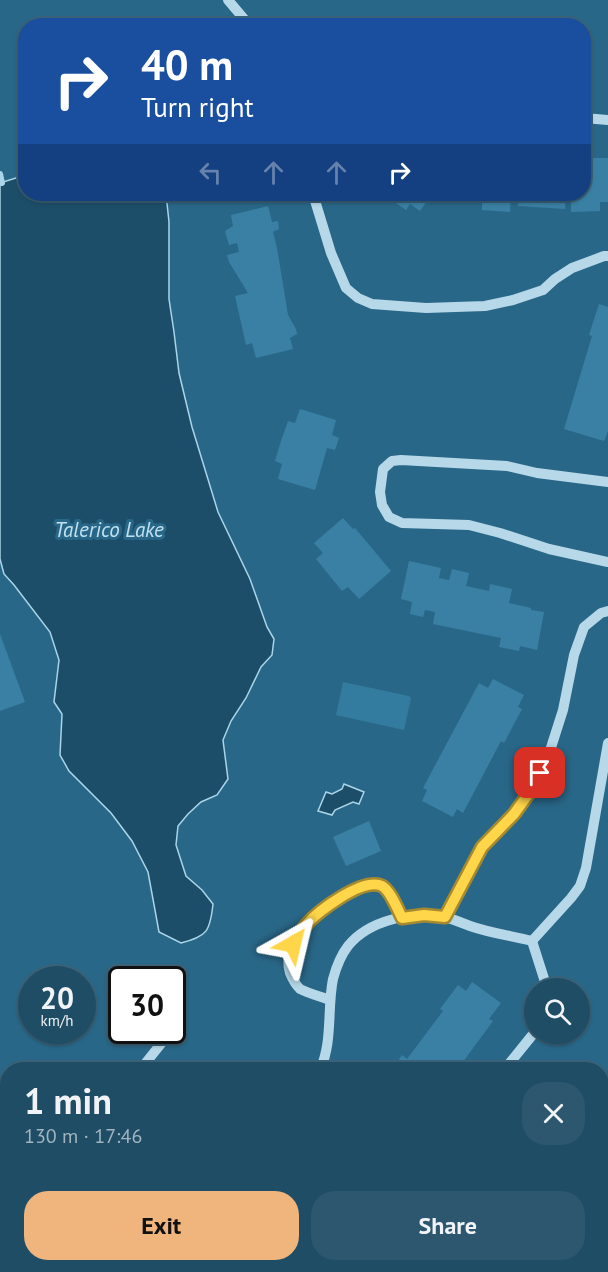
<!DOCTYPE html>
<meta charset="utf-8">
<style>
body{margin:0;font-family:"PT Sans",sans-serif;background:#2c576f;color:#f1f3f6;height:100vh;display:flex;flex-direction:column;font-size:22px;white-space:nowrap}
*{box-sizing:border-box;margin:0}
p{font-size:20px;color:#a1b4bf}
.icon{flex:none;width:33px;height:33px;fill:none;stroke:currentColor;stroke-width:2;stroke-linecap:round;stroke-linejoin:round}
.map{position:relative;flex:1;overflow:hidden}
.sheet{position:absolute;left:0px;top:1062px;width:609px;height:210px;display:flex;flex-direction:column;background:#1f4d66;border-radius:24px 24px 0 0;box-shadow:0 2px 4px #0004,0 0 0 2px #3c647a}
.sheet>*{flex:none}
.top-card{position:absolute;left:18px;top:18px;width:573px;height:183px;border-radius:24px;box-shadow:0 2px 4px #0004,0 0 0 2px #3c647a;background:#1a4fa0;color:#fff;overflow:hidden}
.tools{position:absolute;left:524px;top:978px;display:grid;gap:12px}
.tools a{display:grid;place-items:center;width:66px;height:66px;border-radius:50%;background:#1f4d66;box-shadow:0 2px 4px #0004,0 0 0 2px #3c647a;font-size:30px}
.speed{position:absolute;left:18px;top:966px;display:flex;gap:12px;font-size:30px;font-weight:700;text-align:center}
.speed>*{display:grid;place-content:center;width:78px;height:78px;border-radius:50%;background:#1f4d66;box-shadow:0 2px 4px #0004,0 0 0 2px #3c647a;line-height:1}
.speed small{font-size:15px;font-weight:400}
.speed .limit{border:3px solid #111;border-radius:9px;background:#fff;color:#111}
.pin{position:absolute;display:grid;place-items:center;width:51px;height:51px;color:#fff;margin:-26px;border-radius:12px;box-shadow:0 3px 9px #0006}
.me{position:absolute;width:66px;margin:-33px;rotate:37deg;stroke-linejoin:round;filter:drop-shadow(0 0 4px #0008)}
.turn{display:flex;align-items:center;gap:21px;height:126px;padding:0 24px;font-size:27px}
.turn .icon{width:78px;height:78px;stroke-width:2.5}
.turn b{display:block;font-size:42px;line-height:51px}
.lanes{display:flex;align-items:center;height:57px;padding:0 24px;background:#0003;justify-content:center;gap:30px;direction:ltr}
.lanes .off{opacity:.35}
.round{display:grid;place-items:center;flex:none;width:63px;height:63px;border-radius:24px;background:#2c576f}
.headline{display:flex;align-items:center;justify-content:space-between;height:102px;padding:0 24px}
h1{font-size:36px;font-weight:700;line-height:45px}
.cta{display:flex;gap:12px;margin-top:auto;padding:12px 24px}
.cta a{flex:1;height:69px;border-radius:24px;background:#efb57d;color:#111;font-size:24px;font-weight:700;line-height:69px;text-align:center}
.cta a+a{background:#2c576f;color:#f1f3f6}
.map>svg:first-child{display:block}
</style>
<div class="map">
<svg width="608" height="1272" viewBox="0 0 608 1272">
<rect width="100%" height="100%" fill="#296788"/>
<g fill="#347c9f">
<path d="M 343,682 L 409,696 L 411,698 L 404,730 L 336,715 Z"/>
<path d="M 602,1177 L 608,1177 L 608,1239 L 602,1237 Z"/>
</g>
<g fill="#1d4e69" stroke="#aad5e8" stroke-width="1.5">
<path d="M 19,177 L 25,178 L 26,194 L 166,194 L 169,222 L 169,299 L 174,332 L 179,373 L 192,427 L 218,512 L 250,579 L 267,627 L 274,639 L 272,655 L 261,667 L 246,698 L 231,721 L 223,740 L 228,779 L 217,795 L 201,802 L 188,814 L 178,826 L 176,845 L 186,876 L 202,890 L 213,904 C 210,932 207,936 181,943 L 159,932 L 148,872 L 132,841 L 111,813 L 69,771 L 60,755 L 62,714 L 54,702 L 59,660 L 50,632 L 14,585 L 4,574 L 0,559 L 0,183 Z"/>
<path d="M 344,784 L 364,792 L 359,804 L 353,802 L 335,810 L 332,815 L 318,811 L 326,792 L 332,794 L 342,789 Z"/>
</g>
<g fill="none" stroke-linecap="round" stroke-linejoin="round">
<path stroke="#aad5e8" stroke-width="6" d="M 0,174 L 2,183"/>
</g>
<g fill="#3a80a4">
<path d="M 584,158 L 608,158 L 608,202 L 600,202 L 600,211 L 571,212 L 571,194 L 584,194 Z"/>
<path d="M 390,194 L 432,194 L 420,211 L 410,204 L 406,210 L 387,197 Z"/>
<path d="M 470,194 L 511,194 L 510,212 L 482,210 L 482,202 L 469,201 Z"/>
<path d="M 519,194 L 566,194 L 565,209 L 518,206 Z"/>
<path d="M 268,206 L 272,222 L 278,221 L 279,229 L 273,232 L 277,248 L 288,315 L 296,329 L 297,334 L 290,338 L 293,349 L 256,358 L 252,343 L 246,345 L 235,296 L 248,293 L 229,262 L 227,255 L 239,252 L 237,243 L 229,245 L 225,231 L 233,226 L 231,215 Z"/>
<path d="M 599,304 L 608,307 L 608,431 L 604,441 L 564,429 L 592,336 L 589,335 Z"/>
<path d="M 300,409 L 336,420 L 332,435 L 339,438 L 335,450 L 327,448 L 315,490 L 278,479 L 282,464 L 275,461 L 281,441 L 288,421 L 295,423 Z"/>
<path d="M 343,518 L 353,529 L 355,528 L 391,571 L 359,599 L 348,587 L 342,591 L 316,559 L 323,553 L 314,543 Z"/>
<path d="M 409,561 L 441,568 L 439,578 L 449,580 L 452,569 L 469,573 L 466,586 L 489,591 L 490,584 L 512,589 L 509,603 L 531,608 L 531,610 L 544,612 L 537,650 L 520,646 L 519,651 L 499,647 L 501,638 L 433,624 L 435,612 L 425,610 L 423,617 L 410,614 L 412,602 L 401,599 Z"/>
<path d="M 0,634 L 25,702 L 0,711 Z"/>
<path d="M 493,679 L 524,695 L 518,707 L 522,709 L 504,743 L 501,741 L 463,813 L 457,809 L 453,817 L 422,801 L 427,790 L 423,788 L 479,683 L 488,688 Z"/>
<path d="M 369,821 L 381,851 L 346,866 L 333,837 Z"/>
<path d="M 472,982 L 501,1003 L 489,1019 L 493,1021 L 457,1070 L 392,1070 L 402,1055 L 407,1059 L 443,1011 L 440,1009 L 458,985 L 466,991 Z"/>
<rect x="602" y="1161" width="6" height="16"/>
<path d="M 22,1264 L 96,1264 L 98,1266 L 93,1272 L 18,1272 L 17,1271 Z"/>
</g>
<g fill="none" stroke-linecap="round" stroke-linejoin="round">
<g stroke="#b6d8e8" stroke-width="10">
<path d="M 228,0 L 250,26"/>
<path d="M 584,118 L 608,120"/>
<path d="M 313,194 L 331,253 L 346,288 L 358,298 L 372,304 L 426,308 L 485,306 L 513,300 L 543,290 L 555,279 L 572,268 L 604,256 L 608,256"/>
<path d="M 608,482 L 537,473 L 507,466 L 401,460 L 392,461 L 383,469 L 380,492 L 382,505 L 389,517 L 402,523 L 469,525 L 500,533 L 549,549 L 608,562"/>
<path d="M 445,917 L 482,847 L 514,814 L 532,789 L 548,757 L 563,710 L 574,655 L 584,627 L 601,613 L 608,611"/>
<path d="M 532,941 L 571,898 L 580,886 L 586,868 L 608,743"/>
<path d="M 532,941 L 547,988"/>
<path d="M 330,1000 C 322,997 307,993 300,989 C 296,985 292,978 290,973 C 280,940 319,911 344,896 C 354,891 371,880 383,887 C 390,890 398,910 402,918"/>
<path d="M 140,1070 L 172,1030"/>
<path d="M 320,1070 C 333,1042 327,1008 333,979 C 336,968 341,955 348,946 C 369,920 412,911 444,917 C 453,919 462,923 470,926 C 490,933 512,936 532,941"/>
<path d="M 504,1070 L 534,1033"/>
<path d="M 0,1159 L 8,1163"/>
<path d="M 127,1264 L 135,1272"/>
<path d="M 212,1264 L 221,1272"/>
<path d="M 344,1264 L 354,1272"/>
<path d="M 178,1272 L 185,1264"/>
<path d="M 266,1272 L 272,1264"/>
</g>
</g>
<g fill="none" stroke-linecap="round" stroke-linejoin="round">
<g stroke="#a68a30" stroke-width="15">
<path id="route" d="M 293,944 C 297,938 301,931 306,925 C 318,911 363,877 382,886 C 390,890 398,910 402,918 L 424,915 L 445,917 L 482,847 L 514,814 L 532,789 L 540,773"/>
</g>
<use href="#route" stroke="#ffd54a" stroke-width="10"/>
</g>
<g text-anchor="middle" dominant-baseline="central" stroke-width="6" stroke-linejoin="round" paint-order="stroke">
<g font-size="21" font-style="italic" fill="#c1e1ef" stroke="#296788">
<text x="109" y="529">Talerico Lake</text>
</g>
</g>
</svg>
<div class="tools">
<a><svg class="icon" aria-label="search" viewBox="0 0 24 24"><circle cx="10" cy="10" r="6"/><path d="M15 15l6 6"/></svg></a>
</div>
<div class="speed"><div>20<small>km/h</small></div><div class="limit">30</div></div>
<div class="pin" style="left:540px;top:773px;background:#d93025"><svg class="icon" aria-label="arrive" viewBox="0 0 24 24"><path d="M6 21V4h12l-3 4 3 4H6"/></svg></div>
<svg class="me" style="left:293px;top:944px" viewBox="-20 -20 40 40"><path d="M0-17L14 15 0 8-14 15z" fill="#ffd54a" stroke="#fff" stroke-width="4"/></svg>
<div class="top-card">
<div class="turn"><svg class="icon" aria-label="right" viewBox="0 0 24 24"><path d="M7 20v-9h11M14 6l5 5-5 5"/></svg><div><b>40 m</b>Turn right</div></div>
<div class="lanes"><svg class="icon off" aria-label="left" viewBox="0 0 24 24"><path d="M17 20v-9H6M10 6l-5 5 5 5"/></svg><svg class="icon off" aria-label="ahead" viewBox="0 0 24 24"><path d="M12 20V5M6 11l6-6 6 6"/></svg><svg class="icon off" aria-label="ahead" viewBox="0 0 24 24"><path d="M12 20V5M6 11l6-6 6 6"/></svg><svg class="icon" aria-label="right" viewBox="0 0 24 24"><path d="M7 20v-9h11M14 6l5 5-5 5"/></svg></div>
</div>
<section class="sheet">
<div class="headline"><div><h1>1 min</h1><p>130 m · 17:46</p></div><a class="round"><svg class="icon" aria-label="close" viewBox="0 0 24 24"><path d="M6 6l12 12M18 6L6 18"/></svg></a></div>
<div class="cta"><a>Exit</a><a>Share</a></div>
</section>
</div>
